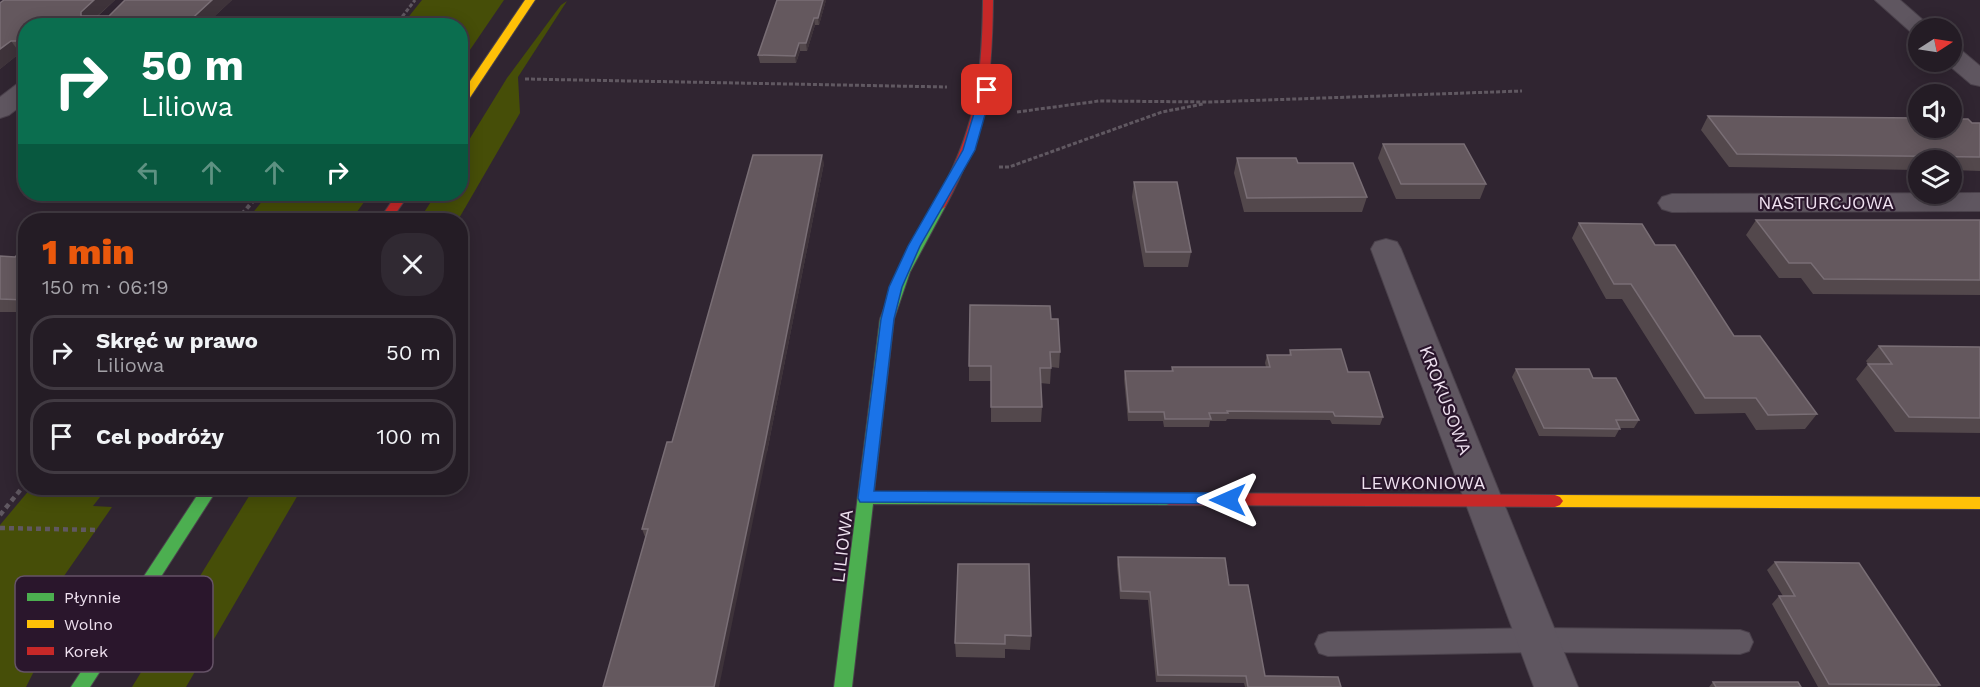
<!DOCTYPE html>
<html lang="pl">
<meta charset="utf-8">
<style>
body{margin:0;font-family:"Work Sans",sans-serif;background:#302932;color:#f1f3f6;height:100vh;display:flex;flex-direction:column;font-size:22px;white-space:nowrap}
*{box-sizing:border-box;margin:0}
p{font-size:20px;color:#a3a1a7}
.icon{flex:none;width:33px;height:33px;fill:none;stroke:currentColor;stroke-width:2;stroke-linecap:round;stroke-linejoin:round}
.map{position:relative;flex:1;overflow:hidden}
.sheet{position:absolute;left:18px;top:213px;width:450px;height:282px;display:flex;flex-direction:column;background:#241c25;border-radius:24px;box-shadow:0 3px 15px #0003,0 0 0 2px #413a42}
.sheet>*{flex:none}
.guide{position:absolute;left:18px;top:18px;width:450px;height:183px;border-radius:24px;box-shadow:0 3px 15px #0003,0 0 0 2px #413a42;background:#0b6e4f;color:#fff;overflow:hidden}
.needle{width:39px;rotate:78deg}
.buttons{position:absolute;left:1908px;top:18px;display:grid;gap:12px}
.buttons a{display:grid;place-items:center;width:54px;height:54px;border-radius:50%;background:#241c25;box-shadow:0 3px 15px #0003,0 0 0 2px #413a42;font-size:30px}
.pin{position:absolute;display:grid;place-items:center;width:51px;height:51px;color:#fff;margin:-26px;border-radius:12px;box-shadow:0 3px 9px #0006}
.me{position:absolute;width:66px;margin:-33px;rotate:270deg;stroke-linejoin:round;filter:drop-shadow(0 0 4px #0008)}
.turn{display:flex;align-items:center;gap:21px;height:126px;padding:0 24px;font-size:27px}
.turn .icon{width:78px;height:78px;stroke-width:2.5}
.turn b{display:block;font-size:42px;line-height:51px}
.lanes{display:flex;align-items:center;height:57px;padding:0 24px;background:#0003;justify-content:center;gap:30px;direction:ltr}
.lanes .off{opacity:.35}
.round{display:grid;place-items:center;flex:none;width:63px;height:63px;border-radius:24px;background:#302932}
.overview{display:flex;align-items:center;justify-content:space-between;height:102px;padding:0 24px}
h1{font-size:36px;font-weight:800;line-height:45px;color:#ea580c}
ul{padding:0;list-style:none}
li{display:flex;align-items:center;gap:18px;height:75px;margin:0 12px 9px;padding:0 12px;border:3px solid #413a42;border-radius:24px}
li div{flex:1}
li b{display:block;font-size:22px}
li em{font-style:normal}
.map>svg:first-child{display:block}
</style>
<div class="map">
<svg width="1980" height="687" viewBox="0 0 1980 687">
<rect width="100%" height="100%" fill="#302531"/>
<g fill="#464e08">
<path d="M 422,0 L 504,0 L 461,63 L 460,26 L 402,25 Z"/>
<path d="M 567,1 L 518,77 L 520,113 L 458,220 L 419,220 L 436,194 L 460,194 L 461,153 L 507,78 L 561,5 Z"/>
<path d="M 268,194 L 370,194 L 351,220 L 247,220 Z"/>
<path d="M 31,488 L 107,488 L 93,506 L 112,507 L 64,576 L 82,576 L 26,687 L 0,687 L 0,525 Z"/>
<path d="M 254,488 L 302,488 L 186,687 L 132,687 Z"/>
</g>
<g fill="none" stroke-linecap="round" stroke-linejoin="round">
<g stroke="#4a414b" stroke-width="2">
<path id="lane" d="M 1538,628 L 1740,630 L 1749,633 L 1753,642 L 1749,651 L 1740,654 L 1538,652 L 1328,656 L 1319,653 L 1315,644 L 1319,635 L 1328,632 Z"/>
</g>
<g stroke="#4a414b" stroke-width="2">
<g id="street">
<path d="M 1875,0 L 1900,0 L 1932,28 L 1918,28 L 1918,35 L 1912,33 Z"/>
<path d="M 1952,48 L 1961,50 L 1980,66 L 1980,86 L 1971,84 L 1945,62 L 1952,62 Z"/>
<path d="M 26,82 L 26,102 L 9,115 L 0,118 L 0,97 L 17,84 Z"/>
<path d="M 1980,193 L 1980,211 L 1672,212 L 1662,209 L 1658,203 L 1662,197 L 1672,194 Z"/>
<path d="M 1386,239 L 1397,242 L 1401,249 L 1578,687 L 1534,687 L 1371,249 L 1375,242 Z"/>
</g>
</g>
<g stroke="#4a414b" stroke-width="2">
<g id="fast">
<path d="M 939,203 L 945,207 L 910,272 L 894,319 L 874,492 L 1169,493 L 1174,495 L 1177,499 L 1174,503 L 1169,505 L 873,504 L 852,687 L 834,687 L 880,319 L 898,272 L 933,207 Z"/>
<path d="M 202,488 L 218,488 L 90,687 L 71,687 Z"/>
</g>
</g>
<g stroke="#4a414b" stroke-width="2">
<g id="slow">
<path d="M 525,0 L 535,0 L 465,105 L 460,108 L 460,96 Z"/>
<path d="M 1555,495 L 1980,497 L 1980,509 L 1555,507 L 1550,505 L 1547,501 L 1550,497 Z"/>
</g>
</g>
<g stroke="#4a414b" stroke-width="2">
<g id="jam">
<path d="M 983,0 L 993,0 C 992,86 986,131 945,207 L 939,211 L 933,207 C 975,131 982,86 983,0 Z"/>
<path d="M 397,194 L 409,194 L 391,220 L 379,220 Z"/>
<path d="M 1169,493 L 1555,495 L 1560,497 L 1563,501 L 1560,505 L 1555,507 L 1169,505 L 1164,503 L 1161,499 L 1164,495 Z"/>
</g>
</g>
<g stroke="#605861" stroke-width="3" stroke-dasharray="4 2" stroke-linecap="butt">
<path d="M 395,26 L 415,0"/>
<path d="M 525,79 L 947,87"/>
<path d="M 1017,112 L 1099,101 L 1210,102 L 1522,91"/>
<path d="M 999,167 L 1009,167 L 1162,112 L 1203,104"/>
</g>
<path stroke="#605861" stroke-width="4" stroke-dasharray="4.5 3" stroke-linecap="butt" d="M 237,220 L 259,194"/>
<g stroke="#605861" stroke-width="4.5" stroke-dasharray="5 4" stroke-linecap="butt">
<path d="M 0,515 L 26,483"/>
<path d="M 0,528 L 98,530"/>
</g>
<use href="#lane" fill="#5f5660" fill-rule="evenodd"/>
<use href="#street" fill="#5f5660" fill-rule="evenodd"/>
<use href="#fast" fill="#4caf50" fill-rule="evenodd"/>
<use href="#slow" fill="#ffc107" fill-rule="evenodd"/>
<use href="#jam" fill="#c62828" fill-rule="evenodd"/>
</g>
<g fill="#53484c">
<path d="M 4,0 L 115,0 L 98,16 L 109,16 L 125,0 L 232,0 L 204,26 L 26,26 L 26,53 L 20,53 L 0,69 L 0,3 Z"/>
<path d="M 826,0 L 819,25 L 815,25 L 807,51 L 800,51 L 796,63 L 760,63 L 758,55 Z"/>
<path d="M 1708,116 L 1980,123 L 1980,171 L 1952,170 L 1952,160 L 1918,160 L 1918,170 L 1729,167 L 1701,130 Z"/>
<path d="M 1383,144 L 1486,184 L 1480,199 L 1396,199 L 1378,158 Z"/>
<path d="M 1237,158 L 1298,163 L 1367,197 L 1362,212 L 1244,212 L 1234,173 Z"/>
<path d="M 824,163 L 767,452 L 645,537 L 642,529 L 672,442 Z"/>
<path d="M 1134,182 L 1191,252 L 1188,267 L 1144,267 L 1132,197 Z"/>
<path d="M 1756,220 L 1980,220 L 1980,295 L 1813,294 L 1801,278 L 1779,278 L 1746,235 Z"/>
<path d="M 1579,223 L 1655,245 L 1734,336 L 1817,414 L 1805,429 L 1756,430 L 1745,413 L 1695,414 L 1622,299 L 1606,299 L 1572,238 Z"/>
<path d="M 26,246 L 26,312 L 0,312 L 0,256 L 15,257 Z"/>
<path d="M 1051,319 L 1060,352 L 1059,368 L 1051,367 L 1050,384 L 1040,383 L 1042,407 L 1041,422 L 991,422 L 991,381 L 969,381 L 969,366 Z"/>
<path d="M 1879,346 L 1980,347 L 1980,433 L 1895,432 L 1856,379 L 1868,364 L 1866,361 Z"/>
<path d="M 1290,350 L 1348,372 L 1383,417 L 1380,425 L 1332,424 L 1330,420 L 1227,419 L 1226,421 L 1210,421 L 1209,427 L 1164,427 L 1163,421 L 1128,421 L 1124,379 L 1125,371 L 1171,371 L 1172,367 L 1266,367 L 1265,363 L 1267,355 L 1289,355 Z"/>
<path d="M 1516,369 L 1593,378 L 1639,420 L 1634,428 L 1620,428 L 1615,437 L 1539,436 L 1512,377 Z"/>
<path d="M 1118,557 L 1229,585 L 1265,676 L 1341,687 L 1245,687 L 1244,683 L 1156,682 L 1148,600 L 1120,599 L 1117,565 Z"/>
<path d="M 1775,562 L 1940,685 L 1937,687 L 1818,687 L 1772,604 L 1779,596 L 1783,596 L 1767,570 Z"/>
<path d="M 958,564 L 1031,636 L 1030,650 L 1005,649 L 1005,658 L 956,657 L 955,643 Z"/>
<path d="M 1713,682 L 1801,687 L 1709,687 Z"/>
</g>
<g fill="#3e333a">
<path d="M 94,0 L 115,0 L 88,24 L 81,16 L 81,12 Z"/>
<path d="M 212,0 L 232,0 L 204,26 L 184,26 Z"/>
<path d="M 823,0 L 826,0 L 819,25 L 818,18 Z"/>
<path d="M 814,18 L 815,25 L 807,51 L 806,43 Z"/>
<path d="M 11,41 L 20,53 L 0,69 L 0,49 Z"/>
<path d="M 799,43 L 800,51 L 796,63 L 795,56 Z"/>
<path d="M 822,155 L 824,163 L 767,452 L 719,687 L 714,687 Z"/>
</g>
<g fill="#64585e" stroke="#796e75" stroke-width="1.5">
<path d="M 4,0 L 94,0 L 81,12 L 81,16 L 109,16 L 125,0 L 212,0 L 184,26 L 26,26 L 26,41 L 11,41 L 0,49 L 0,3 Z"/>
<path d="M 777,0 L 823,0 L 818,18 L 814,18 L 806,43 L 799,43 L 795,56 L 758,55 Z"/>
<path d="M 1708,116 L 1918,118 L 1918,128 L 1952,128 L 1952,119 L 1968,119 L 1972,123 L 1980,123 L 1980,157 L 1737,154 Z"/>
<path d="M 1383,144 L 1464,144 L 1486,184 L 1401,184 Z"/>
<path d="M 753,155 L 822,155 L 765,443 L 714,687 L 603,687 L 648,529 L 642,529 L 667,442 L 672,442 Z"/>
<path d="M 1237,158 L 1296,158 L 1298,163 L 1353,163 L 1367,197 L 1247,198 Z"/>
<path d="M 1134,182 L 1177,182 L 1191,252 L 1146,252 Z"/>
<path d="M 1756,220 L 1980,220 L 1980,280 L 1824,279 L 1811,263 L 1789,263 Z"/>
<path d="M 1579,223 L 1642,224 L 1655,245 L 1675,245 L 1734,336 L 1760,336 L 1817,414 L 1768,415 L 1756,398 L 1705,398 L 1631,284 L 1614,284 Z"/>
<path d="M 26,246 L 26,300 L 0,299 L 0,256 L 15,257 Z"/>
<path d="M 970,305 L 1050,306 L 1051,319 L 1058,319 L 1060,352 L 1050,352 L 1051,368 L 1040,368 L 1042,407 L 991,407 L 991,366 L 969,366 Z"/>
<path d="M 1879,346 L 1980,347 L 1980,418 L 1909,417 L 1868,364 L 1892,364 Z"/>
<path d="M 1341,349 L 1348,372 L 1369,372 L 1383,417 L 1335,416 L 1333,412 L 1227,411 L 1228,413 L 1209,413 L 1211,419 L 1165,419 L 1164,412 L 1129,412 L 1125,371 L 1173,371 L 1172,367 L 1270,367 L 1267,355 L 1291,355 L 1290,350 Z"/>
<path d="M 1516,369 L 1589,369 L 1593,378 L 1616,378 L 1639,420 L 1616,420 L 1620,429 L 1544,428 Z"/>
<path d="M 1118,557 L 1225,558 L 1229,585 L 1248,585 L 1265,676 L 1338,677 L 1341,687 L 1248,687 L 1246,676 L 1158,675 L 1150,592 L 1121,591 Z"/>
<path d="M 1775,562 L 1859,563 L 1940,685 L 1829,684 L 1779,596 L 1795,596 Z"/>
<path d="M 958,564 L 1029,564 L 1031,636 L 1005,635 L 1005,644 L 955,643 Z"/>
<path d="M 1713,682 L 1798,682 L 1801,687 L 1716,687 Z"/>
</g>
<path fill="#1a73e8" stroke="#114b97" stroke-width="1.5" d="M 987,87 L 992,90 L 975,150 L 920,246 L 902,287 L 894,319 L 874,491 L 1228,493 L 1234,495 L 1236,500 L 1234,504 L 860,502 L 858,498 L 881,319 L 889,287 L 908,246 L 963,150 L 981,90 Z"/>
<g text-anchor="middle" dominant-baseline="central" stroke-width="4.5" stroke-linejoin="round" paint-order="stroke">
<g font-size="18" fill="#efe1f0" stroke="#2a162c">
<text x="1826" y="202">NASTURCJOWA</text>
<text transform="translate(1446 400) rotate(69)">KROKUSOWA</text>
<text x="1423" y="482">LEWKONIOWA</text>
<text transform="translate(842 546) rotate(-83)">LILIOWA</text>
</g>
</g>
<rect x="15" y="576" width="198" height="96" rx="9" fill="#2a162c" stroke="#655367" stroke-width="1.5"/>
<rect x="27" y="593" width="27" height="8" fill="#4caf50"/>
<rect x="27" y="620" width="27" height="8" fill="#ffc107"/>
<rect x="27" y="647" width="27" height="8" fill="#c62828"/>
<g font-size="16" fill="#efe1f0">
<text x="64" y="603">Płynnie</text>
<text x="64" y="630">Wolno</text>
<text x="64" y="657">Korek</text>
</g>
</svg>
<div class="buttons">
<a><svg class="needle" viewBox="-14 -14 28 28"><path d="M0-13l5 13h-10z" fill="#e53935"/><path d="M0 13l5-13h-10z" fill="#a3a1a7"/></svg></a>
<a><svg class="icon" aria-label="sound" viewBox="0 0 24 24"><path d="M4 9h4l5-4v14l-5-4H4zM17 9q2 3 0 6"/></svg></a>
<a><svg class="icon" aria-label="layers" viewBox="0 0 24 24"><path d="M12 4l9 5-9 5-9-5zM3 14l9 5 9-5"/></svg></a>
</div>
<div class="pin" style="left:987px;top:90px;background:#d93025"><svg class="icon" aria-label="arrive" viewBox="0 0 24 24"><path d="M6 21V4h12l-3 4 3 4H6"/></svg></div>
<svg class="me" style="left:1228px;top:500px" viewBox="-20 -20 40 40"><path d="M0-17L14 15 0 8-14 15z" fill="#1a73e8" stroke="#fff" stroke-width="4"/></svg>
<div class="guide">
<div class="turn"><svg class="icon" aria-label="right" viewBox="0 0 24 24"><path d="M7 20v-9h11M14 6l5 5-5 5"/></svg><div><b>50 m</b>Liliowa</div></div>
<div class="lanes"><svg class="icon off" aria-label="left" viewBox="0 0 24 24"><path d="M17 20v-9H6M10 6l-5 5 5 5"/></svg><svg class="icon off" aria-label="ahead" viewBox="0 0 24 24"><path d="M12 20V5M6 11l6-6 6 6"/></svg><svg class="icon off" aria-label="ahead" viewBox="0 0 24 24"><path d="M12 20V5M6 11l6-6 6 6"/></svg><svg class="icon" aria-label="right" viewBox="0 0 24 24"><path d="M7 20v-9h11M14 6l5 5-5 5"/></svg></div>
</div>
<section class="sheet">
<div class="overview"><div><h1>1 min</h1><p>150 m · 06:19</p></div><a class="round"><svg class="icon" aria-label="close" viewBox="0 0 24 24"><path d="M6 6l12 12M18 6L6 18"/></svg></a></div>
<ul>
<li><svg class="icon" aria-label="right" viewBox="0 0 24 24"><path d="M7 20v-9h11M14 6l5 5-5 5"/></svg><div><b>Skręć w prawo</b><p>Liliowa</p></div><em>50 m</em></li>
<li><svg class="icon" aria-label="arrive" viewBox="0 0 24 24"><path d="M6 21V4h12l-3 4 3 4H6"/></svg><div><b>Cel podróży</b></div><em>100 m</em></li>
</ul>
</section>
</div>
